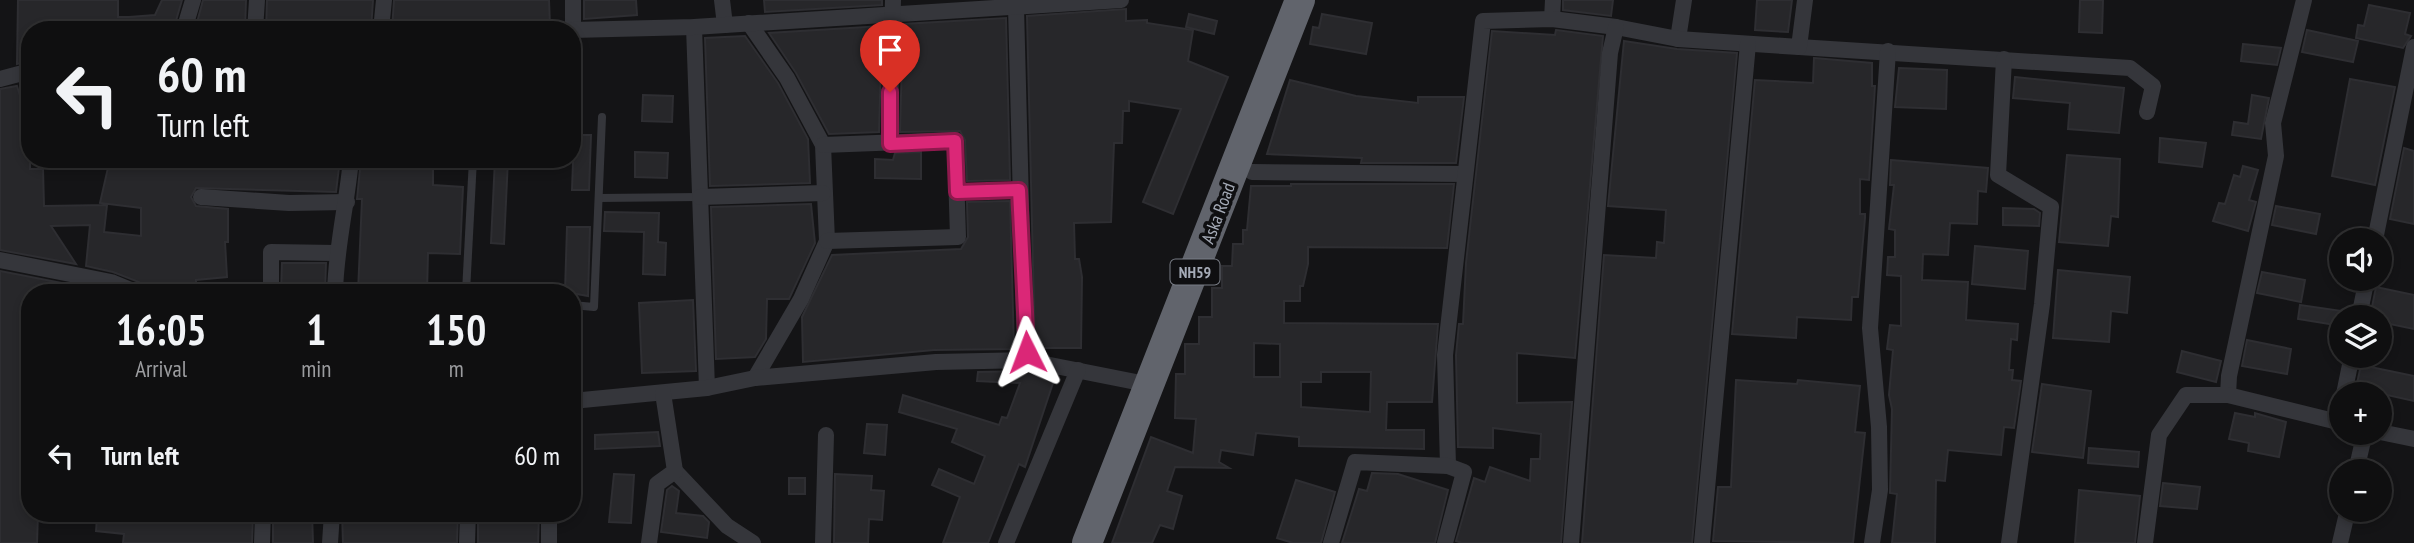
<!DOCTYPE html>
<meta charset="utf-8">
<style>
body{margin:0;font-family:"PT Sans Narrow",sans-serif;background:#181819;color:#f1f3f6;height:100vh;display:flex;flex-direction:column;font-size:26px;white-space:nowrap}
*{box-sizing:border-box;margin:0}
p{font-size:23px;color:#9b9c9f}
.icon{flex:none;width:38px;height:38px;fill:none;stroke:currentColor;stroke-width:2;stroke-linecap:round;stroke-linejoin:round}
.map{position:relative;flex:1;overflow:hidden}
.panel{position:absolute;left:21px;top:284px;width:560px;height:238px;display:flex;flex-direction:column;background:#0f0f10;border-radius:28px;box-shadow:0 4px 10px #0003,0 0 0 2px #2f2f30}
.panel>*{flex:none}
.guide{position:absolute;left:21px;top:21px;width:560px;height:147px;border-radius:28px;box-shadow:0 4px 10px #0003,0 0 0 2px #2f2f30;background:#0f0f10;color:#f1f3f6;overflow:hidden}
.fabs{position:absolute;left:2329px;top:228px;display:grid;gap:14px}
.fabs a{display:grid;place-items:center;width:63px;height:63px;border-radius:50%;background:#0f0f10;box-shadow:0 4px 10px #0003,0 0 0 2px #2f2f30;font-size:35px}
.pin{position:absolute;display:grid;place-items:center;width:60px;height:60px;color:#fff;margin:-72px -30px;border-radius:50% 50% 50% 0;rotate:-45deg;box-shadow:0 0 7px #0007}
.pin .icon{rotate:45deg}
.me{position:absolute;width:77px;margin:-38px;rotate:357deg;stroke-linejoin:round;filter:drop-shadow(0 0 5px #0008)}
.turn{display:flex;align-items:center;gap:24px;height:147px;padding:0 21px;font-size:32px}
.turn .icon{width:91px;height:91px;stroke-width:2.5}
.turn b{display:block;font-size:49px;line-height:60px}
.eta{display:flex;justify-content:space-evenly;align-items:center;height:119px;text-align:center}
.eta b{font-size:42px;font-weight:600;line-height:49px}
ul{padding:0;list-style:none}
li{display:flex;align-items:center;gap:21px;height:105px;padding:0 21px}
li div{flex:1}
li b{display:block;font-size:26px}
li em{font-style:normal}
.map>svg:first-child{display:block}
</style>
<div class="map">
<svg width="2414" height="543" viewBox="0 0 2414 543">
<rect width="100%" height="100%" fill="#141416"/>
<g fill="#27272a" stroke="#2e2e32" stroke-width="2" fill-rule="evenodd">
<path d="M 18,0 L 118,0 L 118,17 L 129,17 L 155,15 L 162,0 L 182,0 L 175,24 L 161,20 L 161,30 L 93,30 L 93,26 L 30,30 L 30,61 L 17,64 Z"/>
<path d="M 203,0 L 246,0 L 245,30 L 195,30 Z"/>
<path d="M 267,0 L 373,0 L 371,30 L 266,30 Z"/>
<path d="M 394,0 L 549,0 L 550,26 L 502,30 L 392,30 Z"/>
<path d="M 584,0 L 636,0 L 637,15 L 584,19 Z"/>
<path d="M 764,0 L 882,0 L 882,5 L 765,12 Z"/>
<path d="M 1563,0 L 1613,0 L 1611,16 L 1563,10 Z"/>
<path d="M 1757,0 L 1792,0 L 1788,32 L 1755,30 Z"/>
<path d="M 2080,0 L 2103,0 L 2102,33 L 2079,32 Z"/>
<path d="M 2369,5 L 2410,13 L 2405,34 L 2411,36 L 2403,48 L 2356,38 L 2358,25 L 2364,26 Z"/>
<path d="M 1126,9 L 1126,21 L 1147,20 L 1147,23 L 1193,30 L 1188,61 L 1228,77 L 1173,214 L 1143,202 L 1181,109 L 1129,101 L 1129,111 L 1123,111 L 1122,143 L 1114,143 L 1111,222 L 1074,223 L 1075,259 L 1079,259 L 1082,277 L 1081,348 L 1035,348 L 1027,16 Z"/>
<path d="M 1189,14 L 1217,21 L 1214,34 L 1186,27 Z"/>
<path d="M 1322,14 L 1372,23 L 1366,54 L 1310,44 L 1313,27 L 1319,28 Z"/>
<path d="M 1006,18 L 1010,180 L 967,181 L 965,140 L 960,131 L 900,132 L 903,24 Z"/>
<path d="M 882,26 L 879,132 L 829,134 L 796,73 L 769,33 Z"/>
<path d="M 1556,30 L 1603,36 L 1575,358 L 1517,353 L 1517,403 L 1572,402 L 1561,543 L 1462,543 L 1456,541 L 1474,478 L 1485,482 L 1490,467 L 1530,481 L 1531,459 L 1540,459 L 1541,434 L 1493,428 L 1493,448 L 1458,447 L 1456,355 L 1459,324 L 1463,324 L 1466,263 L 1492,31 L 1555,35 Z"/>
<path d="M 2307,30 L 2358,41 L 2353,62 L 2302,52 Z"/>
<path d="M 745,36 L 778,83 L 808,139 L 810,183 L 710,186 L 705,38 Z"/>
<path d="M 1624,41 L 1677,49 L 1737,53 L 1692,543 L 1582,543 L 1604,255 L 1656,258 L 1657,242 L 1664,243 L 1666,210 L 1608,206 Z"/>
<path d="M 2243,44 L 2281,48 L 2277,65 L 2241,61 Z"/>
<path d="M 1814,58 L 1872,63 L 1872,86 L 1875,86 L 1869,180 L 1860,179 L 1860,214 L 1865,214 L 1865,218 L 1858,297 L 1852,297 L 1851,320 L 1797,317 L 1796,338 L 1732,334 L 1755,80 L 1813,83 Z"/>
<path d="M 1899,68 L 1947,70 L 1946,109 L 1895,107 Z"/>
<path d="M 2015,77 L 2124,88 L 2119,133 L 2068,129 L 2070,103 L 2013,98 Z"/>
<path d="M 2350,79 L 2395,87 L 2375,185 L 2332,176 Z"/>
<path d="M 1290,80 L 1356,96 L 1418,103 L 1418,97 L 1464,97 L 1456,163 L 1361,163 L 1362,158 L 1267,154 Z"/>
<path d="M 17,86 L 21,99 L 30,98 L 30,169 L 43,169 L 44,206 L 107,205 L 104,232 L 141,236 L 141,208 L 100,203 L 110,159 L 340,159 L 336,192 L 196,188 L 191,197 L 196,206 L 228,209 L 228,242 L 225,242 L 227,277 L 196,280 L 196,292 L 145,292 L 139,282 L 113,272 L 86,266 L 90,225 L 51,226 L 76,264 L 0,250 L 0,89 Z"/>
<path d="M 643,95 L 673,96 L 672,122 L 642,121 Z"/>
<path d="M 2252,95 L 2269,98 L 2261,139 L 2232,135 L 2234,122 L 2248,124 Z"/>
<path d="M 574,135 L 591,135 L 589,190 L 572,190 Z"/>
<path d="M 2160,138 L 2206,143 L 2202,167 L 2159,162 Z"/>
<path d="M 2404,148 L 2414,151 L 2414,224 L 2390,219 Z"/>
<path d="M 635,152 L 668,153 L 667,178 L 635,177 Z"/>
<path d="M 921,152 L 921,179 L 875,178 L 875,159 L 893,160 L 895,153 Z"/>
<path d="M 2067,155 L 2120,159 L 2118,217 L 2111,216 L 2108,246 L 2059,242 Z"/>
<path d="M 361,159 L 433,159 L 433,185 L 463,187 L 460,254 L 428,253 L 427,292 L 358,292 L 362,199 L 357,199 Z"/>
<path d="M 495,159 L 508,159 L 504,244 L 491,243 Z"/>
<path d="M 1891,160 L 1988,168 L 1986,192 L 1978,191 L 1977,224 L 1950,223 L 1948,255 L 1923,254 L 1922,280 L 1968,282 L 1966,320 L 2018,324 L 2017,340 L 2011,339 L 2009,370 L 2013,370 L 2012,380 L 2021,381 L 2014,428 L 2004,427 L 2001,455 L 1948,450 L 1945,481 L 1936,480 L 1935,543 L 1892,543 L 1897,494 L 1890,493 L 1892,409 L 1889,395 L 1893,350 L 1887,349 L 1890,325 L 1901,326 L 1901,276 L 1887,275 L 1888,257 L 1895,257 L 1895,230 L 1889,229 L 1894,185 L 1890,185 Z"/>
<path d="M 2243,166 L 2258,170 L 2249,200 L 2256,202 L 2248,231 L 2213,221 L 2219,203 L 2225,204 L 2234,175 L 2240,177 Z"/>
<path d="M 1291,184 L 1454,184 L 1447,248 L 1308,247 L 1308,264 L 1303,286 L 1300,286 L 1300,301 L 1284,301 L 1284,323 L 1438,324 L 1432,402 L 1387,402 L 1386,430 L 1424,430 L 1424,449 L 1299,446 L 1299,437 L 1256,433 L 1253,455 L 1221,450 L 1219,462 L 1229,468 L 1175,467 L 1167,491 L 1182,496 L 1173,529 L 1160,525 L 1152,543 L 1112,543 L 1151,437 L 1193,453 L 1196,419 L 1175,418 L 1176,374 L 1185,374 L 1185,344 L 1199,344 L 1199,317 L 1212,317 L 1212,288 L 1222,288 L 1222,266 L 1232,266 L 1233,244 L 1243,244 L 1243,230 L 1247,230 L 1251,186 L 1291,186 ZM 1254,343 L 1280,344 L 1280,377 L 1254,377 ZM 1321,372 L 1371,372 L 1370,412 L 1301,407 L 1301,382 L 1321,382 Z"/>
<path d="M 1010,201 L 1014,349 L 934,350 L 803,362 L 802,317 L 832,255 L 961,249 L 968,237 L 967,202 Z"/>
<path d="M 811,204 L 815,243 L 789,299 L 767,299 L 766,339 L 755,357 L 716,359 L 711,207 Z"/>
<path d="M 2276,206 L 2320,214 L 2316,234 L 2272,225 Z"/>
<path d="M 2003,208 L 2034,209 L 2040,213 L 2039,226 L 2003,225 Z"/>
<path d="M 605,212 L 659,213 L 658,242 L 666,243 L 665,275 L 643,274 L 644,232 L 604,231 Z"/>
<path d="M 567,227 L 590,227 L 588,296 L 565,292 Z"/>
<path d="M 1975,246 L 2028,251 L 2025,289 L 1972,284 Z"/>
<path d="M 282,263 L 326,263 L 325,292 L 281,292 Z"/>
<path d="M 2058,270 L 2130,277 L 2127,313 L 2111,311 L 2109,342 L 2053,338 Z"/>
<path d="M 0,271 L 108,292 L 30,292 L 30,513 L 38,513 L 37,543 L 0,543 Z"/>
<path d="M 2262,272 L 2305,280 L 2301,302 L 2257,293 Z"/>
<path d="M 2376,287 L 2414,295 L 2414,329 L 2380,322 L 2380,317 L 2370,317 Z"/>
<path d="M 693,300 L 696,371 L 642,373 L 639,303 Z"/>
<path d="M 2300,305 L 2342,311 L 2342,326 L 2298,319 Z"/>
<path d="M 2247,340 L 2291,349 L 2287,374 L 2242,366 Z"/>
<path d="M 2182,351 L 2221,361 L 2216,382 L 2177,372 Z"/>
<path d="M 2361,365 L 2414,376 L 2414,401 L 2356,388 Z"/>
<path d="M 1024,371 L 1055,377 L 1025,467 L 1019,464 L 988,543 L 943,543 L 960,497 L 932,485 L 939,469 L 974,484 L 985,456 L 952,442 L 957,429 L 899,412 L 903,395 L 999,425 L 1002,417 L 1007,418 L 1020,383 L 977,381 L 978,372 Z"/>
<path d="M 1736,380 L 1797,384 L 1798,380 L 1860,386 L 1855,432 L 1865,433 L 1853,543 L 1713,541 L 1718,487 L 1731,487 Z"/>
<path d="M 2042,384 L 2091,391 L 2083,458 L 2032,452 Z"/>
<path d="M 2235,413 L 2255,417 L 2255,413 L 2286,422 L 2279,457 L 2248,451 L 2249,443 L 2229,439 Z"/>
<path d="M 867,424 L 887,425 L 885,455 L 864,453 Z"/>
<path d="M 658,432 L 660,446 L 595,449 L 595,435 Z"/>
<path d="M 2089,448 L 2139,452 L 2138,467 L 2088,463 Z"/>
<path d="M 1372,473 L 1398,474 L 1448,490 L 1435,543 L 1342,543 L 1359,489 L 1367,491 Z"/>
<path d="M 614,474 L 634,475 L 631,523 L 609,522 Z"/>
<path d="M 835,474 L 872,476 L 871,490 L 884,491 L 882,520 L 869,519 L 868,543 L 834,543 Z"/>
<rect x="789" y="478" width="16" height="16"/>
<path d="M 1296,480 L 1335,492 L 1321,543 L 1293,543 L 1277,538 Z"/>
<path d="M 2163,483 L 2200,487 L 2197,509 L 2160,506 Z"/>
<path d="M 672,486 L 679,491 L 676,513 L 703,516 L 709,522 L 707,538 L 661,532 L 667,490 Z"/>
<path d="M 2079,490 L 2140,496 L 2135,543 L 2075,543 Z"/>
<path d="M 124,513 L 253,513 L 252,543 L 123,543 L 124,534 L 96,531 L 97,518 L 124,520 Z"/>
<path d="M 273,513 L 312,513 L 313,543 L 273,543 Z"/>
<path d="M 342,513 L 458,513 L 457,543 L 343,543 Z"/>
<path d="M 478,513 L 539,513 L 538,543 L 478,543 Z"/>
</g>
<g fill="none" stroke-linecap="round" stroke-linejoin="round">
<g stroke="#35363b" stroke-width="8">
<path d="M 599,198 L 700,197"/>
<path d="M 466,292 L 473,159"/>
<path d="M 572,305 L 594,307 L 602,117"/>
</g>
<g stroke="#35363b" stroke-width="16">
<path d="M 573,0 L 573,30"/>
<path d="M 722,0 L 725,25"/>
<path d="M 1016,7 L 1025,360"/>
<path d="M 1552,19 L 1553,0"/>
<path d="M 749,23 L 787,78 L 823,145 L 827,241 L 801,299 L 755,378"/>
<path d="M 694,27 L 707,388"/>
<path d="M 184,30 L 193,0"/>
<path d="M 255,30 L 257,0"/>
<path d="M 381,30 L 384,0"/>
<path d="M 572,30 L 694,27 L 1121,0"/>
<path d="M 1678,39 L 1684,0"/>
<path d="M 1799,47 L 2130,68 L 2153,86 L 2147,112"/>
<path d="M 2004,59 L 1998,175 L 2051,207 L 2042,304 L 2009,543"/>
<path d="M 0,79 L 30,71"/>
<path d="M 889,144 L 893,0"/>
<path d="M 823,145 L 955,140 L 958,237 L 827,241"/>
<path d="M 1252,172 L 1465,174"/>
<path d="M 957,192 L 1019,190"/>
<path d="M 201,197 L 289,203 L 347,202"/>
<path d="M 700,197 L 823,193"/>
<path d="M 2375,240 L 2414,47"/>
<path d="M 0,260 L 111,282 L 135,292"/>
<path d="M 271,292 L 271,252 L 336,253"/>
<path d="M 335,292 C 336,247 347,204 351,159"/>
<path d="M 2359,317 L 2367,278"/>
<path d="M 2344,394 L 2352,355"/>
<path d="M 2228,395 L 2229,376 L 2276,156 L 2273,123 L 2304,0"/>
<path d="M 572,401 L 707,388 L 755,378 L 936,362 L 1025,360 L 1151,385"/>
<path d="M 2380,432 L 2414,439"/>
<path d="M 1448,466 L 1445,355 L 1483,21 L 1552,19 L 1616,27 L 1678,39 L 1799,47 L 1805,0"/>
<path d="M 675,471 L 727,526 L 753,543"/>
<path d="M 2356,471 L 2365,432"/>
<path d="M 549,513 L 549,543"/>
<path d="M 262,543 L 263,513"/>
<path d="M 330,543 L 332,513"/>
<path d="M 467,543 L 468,513"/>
<path d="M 649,543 L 657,484 L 675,471 L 663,393"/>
<path d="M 823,543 L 826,435"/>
<path d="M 1006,543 L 1078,370"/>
<path d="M 1331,543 L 1355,462 L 1448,466 L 1464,472 L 1445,543"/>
<path d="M 1571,543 L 1610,53 L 1616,27"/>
<path d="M 1702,543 L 1748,44"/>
<path d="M 1872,543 L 1880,490 L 1879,427 L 1870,328 L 1888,51"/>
<path d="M 2145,543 L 2159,435 L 2186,395 L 2228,395 L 2342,423"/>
<path d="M 2340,543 L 2348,509"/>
</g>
<path stroke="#61646c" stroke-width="30" d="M 1087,543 L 1300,0"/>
</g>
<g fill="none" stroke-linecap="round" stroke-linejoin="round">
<g stroke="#8e194d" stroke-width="18">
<path id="route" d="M 890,92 L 890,144 L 955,141 L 957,192 L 1019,190 L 1027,352"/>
</g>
<use href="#route" stroke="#db2777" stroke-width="12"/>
</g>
<g text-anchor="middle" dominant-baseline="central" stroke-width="7" stroke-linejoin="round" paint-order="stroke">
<rect fill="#0f0f11" stroke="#787c85" stroke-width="2" x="1170.5" y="259.5" width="49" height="25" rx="5"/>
<g font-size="16" font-weight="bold" fill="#a5abb7">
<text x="1195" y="272">NH59</text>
</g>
<g font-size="18" fill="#a5abb7" stroke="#0f0f11">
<text transform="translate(1218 213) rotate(-69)">Aska Road</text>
</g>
</g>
</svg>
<div class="fabs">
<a><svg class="icon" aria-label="sound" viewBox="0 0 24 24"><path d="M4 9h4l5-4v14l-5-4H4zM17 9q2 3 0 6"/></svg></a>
<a><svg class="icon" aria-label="layers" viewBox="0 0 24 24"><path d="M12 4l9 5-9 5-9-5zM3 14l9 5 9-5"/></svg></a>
<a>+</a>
<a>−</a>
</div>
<div class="pin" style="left:890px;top:92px;background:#d93025"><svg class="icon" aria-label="arrive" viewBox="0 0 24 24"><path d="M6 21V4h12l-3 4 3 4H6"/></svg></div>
<svg class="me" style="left:1027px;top:352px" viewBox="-20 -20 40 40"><path d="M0-17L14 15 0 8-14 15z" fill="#db2777" stroke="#fff" stroke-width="4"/></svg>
<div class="guide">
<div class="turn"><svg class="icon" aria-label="left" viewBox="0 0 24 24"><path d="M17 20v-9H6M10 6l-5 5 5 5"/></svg><div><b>60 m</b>Turn left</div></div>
</div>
<section class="panel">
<div class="eta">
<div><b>16:05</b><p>Arrival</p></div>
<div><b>1</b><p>min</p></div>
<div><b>150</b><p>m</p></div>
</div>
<ul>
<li><svg class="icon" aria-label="left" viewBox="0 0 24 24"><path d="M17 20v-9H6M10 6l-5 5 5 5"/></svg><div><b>Turn left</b></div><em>60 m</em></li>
</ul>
</section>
</div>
